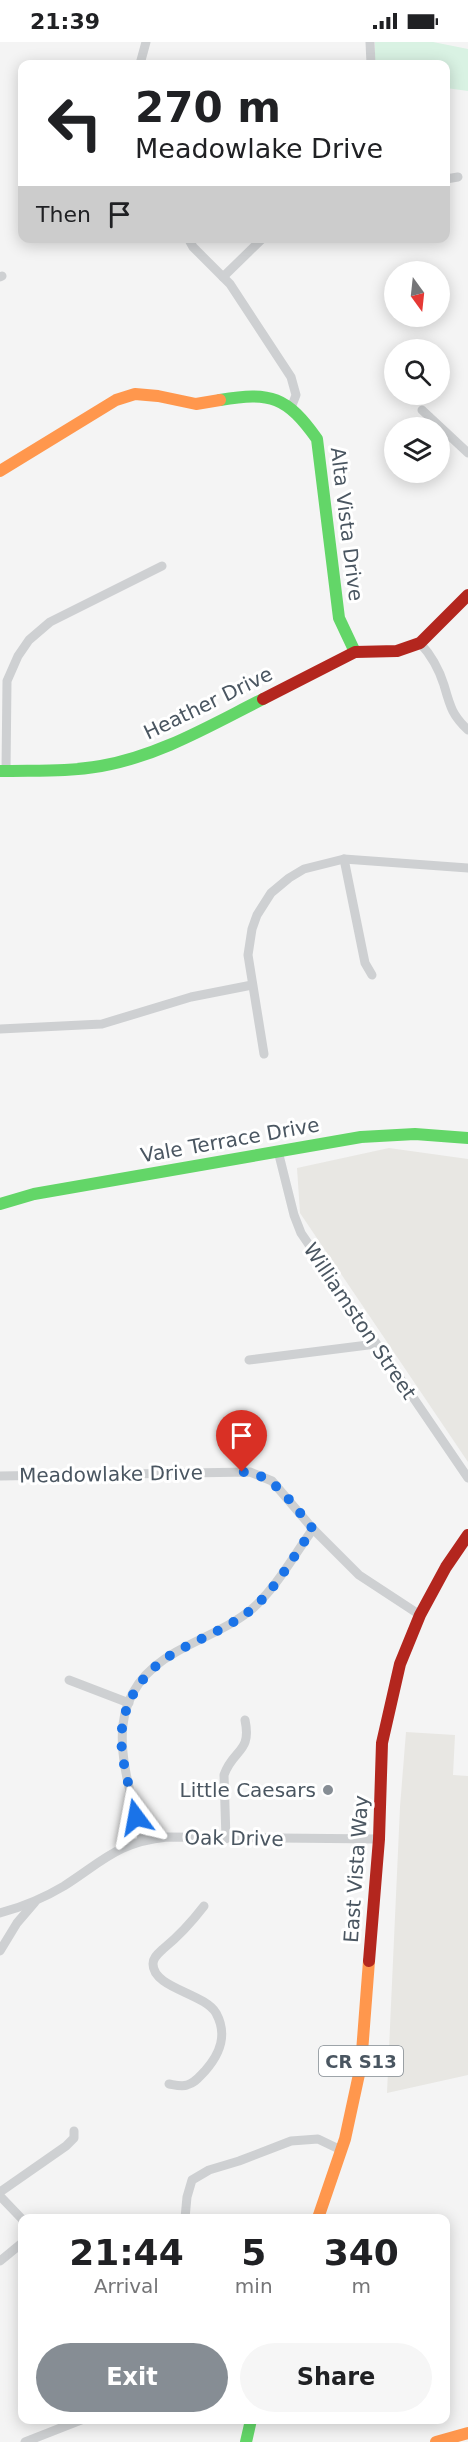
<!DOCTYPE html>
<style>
body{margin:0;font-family:"DejaVu Sans",sans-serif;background:#f6f6f6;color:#202124;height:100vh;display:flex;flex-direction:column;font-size:22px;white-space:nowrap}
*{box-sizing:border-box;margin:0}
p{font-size:20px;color:#757577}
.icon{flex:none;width:33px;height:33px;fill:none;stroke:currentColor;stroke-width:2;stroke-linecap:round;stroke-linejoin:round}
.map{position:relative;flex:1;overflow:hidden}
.sheet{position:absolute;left:18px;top:2172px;width:432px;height:210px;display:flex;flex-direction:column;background:#fff;border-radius:12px;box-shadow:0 3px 15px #0003}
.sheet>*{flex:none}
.guide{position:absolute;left:18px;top:18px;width:432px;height:183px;border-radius:12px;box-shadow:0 3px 15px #0003;background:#fff;color:#202124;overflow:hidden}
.needle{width:39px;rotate:165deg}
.buttons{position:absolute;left:384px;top:219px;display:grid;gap:12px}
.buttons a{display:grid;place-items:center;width:66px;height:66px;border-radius:50%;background:#fff;box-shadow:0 3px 15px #0003;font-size:30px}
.pin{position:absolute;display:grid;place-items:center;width:51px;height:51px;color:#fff;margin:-62px -26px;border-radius:50% 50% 50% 0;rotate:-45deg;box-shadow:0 0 6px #0007}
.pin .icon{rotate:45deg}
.me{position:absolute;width:66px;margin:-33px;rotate:347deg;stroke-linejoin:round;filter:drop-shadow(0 0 4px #0008)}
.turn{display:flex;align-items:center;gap:21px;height:126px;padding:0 18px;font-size:27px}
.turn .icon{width:78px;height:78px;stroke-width:2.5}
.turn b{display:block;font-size:42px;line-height:51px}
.then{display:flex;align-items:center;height:57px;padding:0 18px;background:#0003;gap:12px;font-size:22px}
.eta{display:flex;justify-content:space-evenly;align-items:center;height:102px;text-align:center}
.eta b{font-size:36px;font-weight:800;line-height:42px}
.primary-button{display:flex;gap:12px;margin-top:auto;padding:12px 18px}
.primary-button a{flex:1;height:69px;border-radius:36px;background:#868d94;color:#fff;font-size:24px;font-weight:800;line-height:69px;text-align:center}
.primary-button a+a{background:#f6f6f6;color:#202124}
.status{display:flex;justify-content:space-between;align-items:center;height:42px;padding:0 30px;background:#fff;direction:ltr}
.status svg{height:16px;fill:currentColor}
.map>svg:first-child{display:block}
</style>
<div class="status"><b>21:39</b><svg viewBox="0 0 49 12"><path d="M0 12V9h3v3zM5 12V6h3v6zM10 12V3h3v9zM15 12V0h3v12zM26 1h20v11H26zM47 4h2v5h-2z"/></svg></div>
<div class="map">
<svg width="468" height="2400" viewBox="0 0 468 2400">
<rect width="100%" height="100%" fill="#f4f4f4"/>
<g fill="#e8e7e3">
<path d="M 389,1106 L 468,1117 L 468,1420 L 300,1171 L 297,1126 Z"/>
<path d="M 406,1690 L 455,1693 L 453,1733 L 468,1734 L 468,2033 L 387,2051 L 400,1765 Z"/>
</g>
<path fill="#d9f2e3" d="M 375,0 L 433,0 L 468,7 L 468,49 L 446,46 L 446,22 L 375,22 Z"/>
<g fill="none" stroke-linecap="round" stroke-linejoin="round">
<g stroke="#ced0d2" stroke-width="9">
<path d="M 370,0 L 371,22"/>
<path d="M 140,22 L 146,0"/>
<path d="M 446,137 L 458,135"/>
<path d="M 188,196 L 193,205 L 230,242 L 291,335 L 296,353 L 291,366"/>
<path d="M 0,235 L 2,234"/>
<path d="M 223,235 L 263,196"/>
<path d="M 422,368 L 468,411"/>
<path d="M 420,601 C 431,613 439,627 444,643 C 450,664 452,673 468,688"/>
<path d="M 6,729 L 7,639 L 18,614 L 29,598 L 50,580 L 162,524"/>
<path d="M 344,817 L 365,921 L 372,933"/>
<path d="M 0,987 L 102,982 L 191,955 L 252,943"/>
<path d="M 264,1012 L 248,913 L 252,887 L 257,873 L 271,851 L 289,836 L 304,827 L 344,817 L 468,826"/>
<path d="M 278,1109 L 294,1173 L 301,1191 L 468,1436"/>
<path d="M 249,1318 L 376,1302"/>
<path d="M 0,1434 L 250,1430 L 272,1439 L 313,1487 L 359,1533 L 420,1573"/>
<path d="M 69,1638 L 129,1661"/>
<path d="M 142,1797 C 125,1726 95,1655 176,1610 C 202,1595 229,1586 252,1567 C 277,1545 294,1513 313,1487"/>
<path d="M 226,1797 L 224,1733 C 233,1707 252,1711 245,1678"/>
<path d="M 0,1871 C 22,1865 44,1856 64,1844 C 103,1819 118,1800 167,1795 L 379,1797"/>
<path d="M 0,1909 L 17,1881 L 35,1860"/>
<path d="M 169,2042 C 175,2043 182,2045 187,2043 C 195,2041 199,2035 205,2029 C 220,2012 228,1993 216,1971 C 204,1951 153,1946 153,1922 C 153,1915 159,1911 163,1907 C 179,1894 191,1881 204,1864"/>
<path d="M 0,2150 L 66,2104 L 74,2096 L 74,2089"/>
<path d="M 0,2154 L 22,2177"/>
<path d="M 185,2176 L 187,2155 L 192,2138 L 209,2128 L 239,2119 L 291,2099 L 318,2097 L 341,2108"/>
<path d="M 0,2219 L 22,2201"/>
<path d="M 25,2400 L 81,2378"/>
</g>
<g stroke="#63d668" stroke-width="12">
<path d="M 220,358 C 271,349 287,355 317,397 L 339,576 L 355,610"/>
<path d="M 0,729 C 34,728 68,730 101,724 C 159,714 211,683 263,657"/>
<path d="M 0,1162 L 34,1152 L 361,1095 L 415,1092 L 468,1096"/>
<path d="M 246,2400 L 251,2378"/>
</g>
<g stroke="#ff974d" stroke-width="12">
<path d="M 0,429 L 116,358 L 135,352 L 158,354 L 196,362 L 220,358"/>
<path d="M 318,2176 L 345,2097 L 361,2023 L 369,1919"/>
<path d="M 436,2400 L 468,2391"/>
</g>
<g stroke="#b3261e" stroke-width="12">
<path d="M 263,657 L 355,610 L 397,609 L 420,601 L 468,553"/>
<path d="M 369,1919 L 379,1797 L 382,1701 L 400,1622 L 420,1573 L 446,1525 L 468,1493"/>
</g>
</g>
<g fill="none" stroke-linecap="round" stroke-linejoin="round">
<path stroke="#1a73e8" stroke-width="10" stroke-dasharray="0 18" d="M 136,1775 C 132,1753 124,1730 122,1708 C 117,1667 141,1629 176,1610 C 202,1595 229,1586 252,1567 C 277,1546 294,1513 313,1487 C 294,1465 274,1430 242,1430"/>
</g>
<circle fill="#868d94" stroke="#fff" stroke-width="2" cx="328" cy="1748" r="6"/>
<g text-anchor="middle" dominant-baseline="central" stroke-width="6" stroke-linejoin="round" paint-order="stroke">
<rect fill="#fff" stroke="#808990" stroke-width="1.5" x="319" y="2004" width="84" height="30" rx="4.5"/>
<g font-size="18" font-weight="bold" fill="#4a5661">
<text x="361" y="2019">CR S13</text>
</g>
<g font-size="20" fill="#4a5661" stroke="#fff">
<text transform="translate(347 482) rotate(83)">Alta Vista Drive</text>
<text transform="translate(208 661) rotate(-26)">Heather Drive</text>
<text transform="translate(230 1098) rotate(-10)">Vale Terrace Drive</text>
<text transform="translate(360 1279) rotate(56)">Williamston Street</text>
<text transform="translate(111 1432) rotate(-1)">Meadowlake Drive</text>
<text transform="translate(234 1796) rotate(1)">Oak Drive</text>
<text transform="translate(356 1827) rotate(-86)">East Vista Way</text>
</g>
<g font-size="20" fill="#4a5661" stroke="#fff" text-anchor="end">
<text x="316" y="1748">Little Caesars</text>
</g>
</g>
</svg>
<div class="buttons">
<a><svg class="needle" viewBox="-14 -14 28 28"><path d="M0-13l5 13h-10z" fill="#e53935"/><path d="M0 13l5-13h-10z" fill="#757577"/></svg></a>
<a><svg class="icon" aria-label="search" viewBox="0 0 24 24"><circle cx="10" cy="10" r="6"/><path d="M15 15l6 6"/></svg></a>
<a><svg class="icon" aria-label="layers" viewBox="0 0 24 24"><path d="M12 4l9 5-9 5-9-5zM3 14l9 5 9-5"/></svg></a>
</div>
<div class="pin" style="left:242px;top:1430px;background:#d93025"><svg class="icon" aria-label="arrive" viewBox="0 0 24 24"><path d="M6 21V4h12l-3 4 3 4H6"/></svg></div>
<svg class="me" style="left:136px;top:1775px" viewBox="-20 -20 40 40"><path d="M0-17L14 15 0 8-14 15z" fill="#1a73e8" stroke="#fff" stroke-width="4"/></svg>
<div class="guide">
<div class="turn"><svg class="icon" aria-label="left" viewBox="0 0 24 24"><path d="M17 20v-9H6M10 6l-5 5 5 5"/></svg><div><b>270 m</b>Meadowlake Drive</div></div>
<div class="then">Then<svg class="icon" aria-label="arrive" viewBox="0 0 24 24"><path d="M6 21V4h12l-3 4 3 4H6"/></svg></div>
</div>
<section class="sheet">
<div class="eta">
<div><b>21:44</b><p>Arrival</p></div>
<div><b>5</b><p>min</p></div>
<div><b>340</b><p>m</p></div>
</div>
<div class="primary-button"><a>Exit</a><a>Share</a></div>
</section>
</div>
